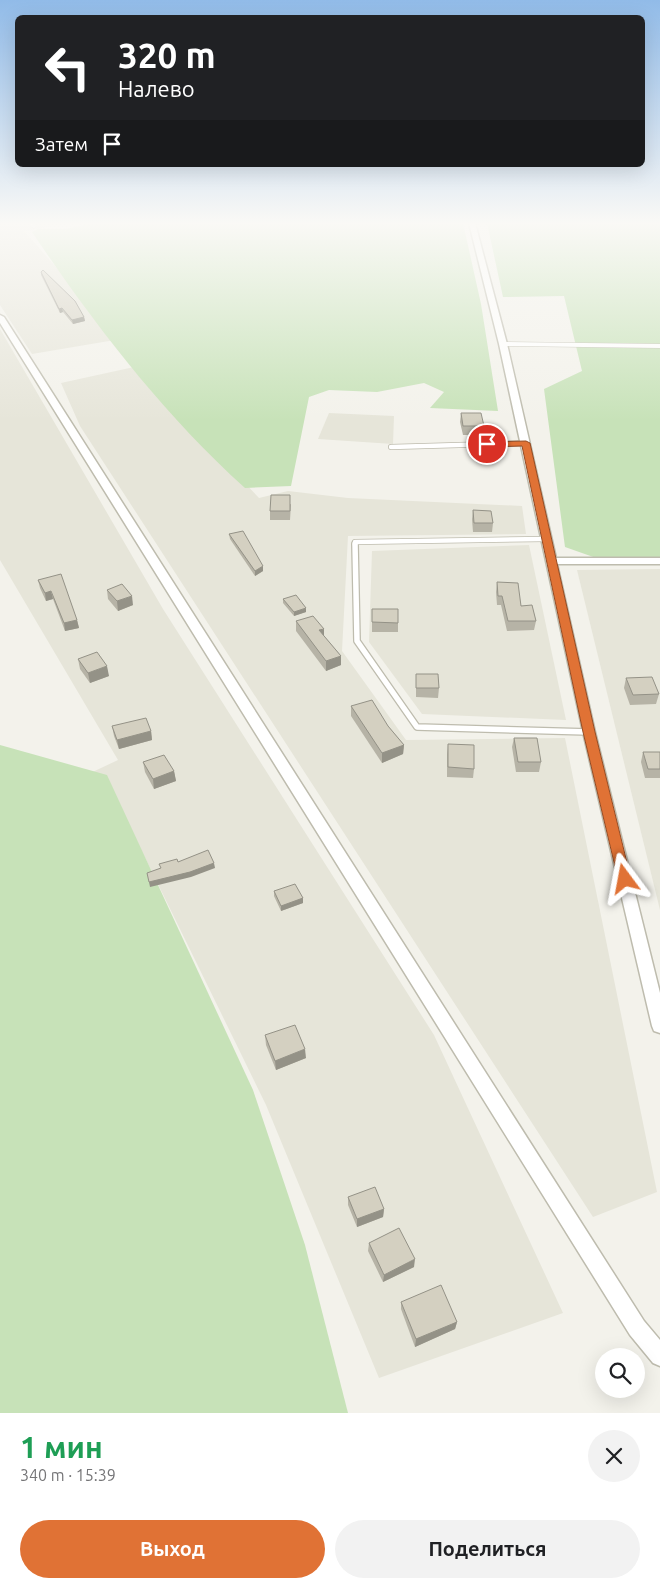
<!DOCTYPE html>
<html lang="ru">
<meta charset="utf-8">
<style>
body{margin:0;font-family:Ubuntu,sans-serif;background:#f2f2f2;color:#202124;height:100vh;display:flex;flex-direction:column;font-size:19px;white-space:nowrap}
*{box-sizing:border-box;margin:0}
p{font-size:16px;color:#757577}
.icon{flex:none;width:28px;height:28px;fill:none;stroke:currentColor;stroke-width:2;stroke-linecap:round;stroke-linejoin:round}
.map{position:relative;height:1413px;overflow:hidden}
.drawer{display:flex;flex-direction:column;background:#fff;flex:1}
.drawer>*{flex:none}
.banner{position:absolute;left:15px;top:15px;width:630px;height:152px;border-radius:8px;box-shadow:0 5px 20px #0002;background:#202124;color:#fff;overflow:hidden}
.fabs{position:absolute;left:595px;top:1348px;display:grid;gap:10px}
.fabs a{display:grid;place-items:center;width:50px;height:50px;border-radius:50%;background:#fff;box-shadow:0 5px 20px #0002;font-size:25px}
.pin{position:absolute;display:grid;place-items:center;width:42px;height:42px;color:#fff;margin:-21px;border:2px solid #fff;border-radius:50%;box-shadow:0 1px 5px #0007}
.me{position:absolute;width:55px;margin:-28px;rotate:347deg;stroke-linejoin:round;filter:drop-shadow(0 0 4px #0008)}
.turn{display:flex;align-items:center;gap:18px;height:105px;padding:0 20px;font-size:22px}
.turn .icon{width:65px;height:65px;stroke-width:2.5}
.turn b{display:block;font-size:35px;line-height:42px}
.then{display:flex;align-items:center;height:48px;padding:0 20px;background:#0003;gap:10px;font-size:19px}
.round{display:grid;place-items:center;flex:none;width:52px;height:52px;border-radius:26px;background:#f2f2f2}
.head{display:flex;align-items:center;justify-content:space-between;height:85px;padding:0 20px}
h1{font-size:30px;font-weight:700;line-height:38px;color:#1e9e55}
.button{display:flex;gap:10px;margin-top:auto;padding:10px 20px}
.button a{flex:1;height:58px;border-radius:30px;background:#e07235;color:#fff;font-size:20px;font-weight:700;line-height:58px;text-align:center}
.button a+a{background:#f2f2f2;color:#202124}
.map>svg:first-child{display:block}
</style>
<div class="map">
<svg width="660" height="1413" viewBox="0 0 660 1413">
<rect width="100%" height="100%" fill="#f3f2eb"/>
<g fill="#e6e5d9">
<path d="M 0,223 L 70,223 L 24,231 L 79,293 L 115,340 L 32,354 L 0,305 Z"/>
<path d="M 0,329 L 163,609 L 434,1035 L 563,1313 L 379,1378 L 266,1105 L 132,831 L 65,785 L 118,760 L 0,560 Z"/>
<path d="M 134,367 L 259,498 L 288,491 L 348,498 L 522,506 L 526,534 L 348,536 L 342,651 L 406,740 L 565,738 L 657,1192 L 593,1217 L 80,426 L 61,383 Z"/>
<path d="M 329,413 L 394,416 L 393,444 L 318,439 Z"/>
<path d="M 529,545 L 566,720 L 422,714 L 369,642 L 372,551 Z"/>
<path d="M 660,569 L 660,910 L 577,570 Z"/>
</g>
<g fill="#c7e2b8">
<path d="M 93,223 L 463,223 L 481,304 L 498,411 L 430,408 L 444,392 L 424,383 L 377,392 L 329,390 L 309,397 L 291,486 L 245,488 C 162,413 94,324 32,232 L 38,229 L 66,229 Z"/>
<path d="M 487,223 L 660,223 L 660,558 L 599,559 L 565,547 L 544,389 L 582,371 L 564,296 L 503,297 Z"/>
<path d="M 0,745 L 107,775 L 253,1090 L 305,1245 L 348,1413 L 0,1413 Z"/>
</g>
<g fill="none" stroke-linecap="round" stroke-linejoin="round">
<g stroke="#bebcae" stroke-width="5">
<g id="service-far2">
<path d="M 31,223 L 34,226"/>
<path d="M 503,344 L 660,346"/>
</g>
</g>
<g stroke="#bebcae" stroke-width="6">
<g id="service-far1">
<path d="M 391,447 L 526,443"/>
<path d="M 355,545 L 355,542 L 546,539"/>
</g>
</g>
<g stroke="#bebcae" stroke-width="8">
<path id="service" d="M 355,544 L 357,641 L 417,727 L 589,732"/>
</g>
<g stroke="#bebcae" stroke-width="3">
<g id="minor">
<path d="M 469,223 L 475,223 L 507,344 L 556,558 L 660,558 L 660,564 L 557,564 L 595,732 L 660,993 L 660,1033 L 654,1031 L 652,1026 L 583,732 L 499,344 Z"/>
<path d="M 0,315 L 4,317 L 644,1321 L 660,1340 L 660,1366 L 653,1363 L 630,1335 L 0,323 Z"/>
</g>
</g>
<use href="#service-far2" stroke="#fff" stroke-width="4"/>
<use href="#service-far1" stroke="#fff" stroke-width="4.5"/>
<use href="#service" stroke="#fff" stroke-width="5.5"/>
<use href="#minor" fill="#fff" fill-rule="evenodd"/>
</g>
<g fill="#b6b3a6">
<path d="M 41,272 L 84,317 L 85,321 L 73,324 L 63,312 L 60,313 L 41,275 Z"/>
<path d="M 461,413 L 484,426 L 483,435 L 463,435 L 460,422 Z"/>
<path d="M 291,504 L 290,520 L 270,520 L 270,511 Z"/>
<path d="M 473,510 L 493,523 L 492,532 L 473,532 L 472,519 Z"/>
<path d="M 229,534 L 263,571 L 255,576 L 230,539 Z"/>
<path d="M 38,580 L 77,620 L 79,628 L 65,631 L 53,599 L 46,601 L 40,588 Z"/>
<path d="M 497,582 L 536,621 L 534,630 L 507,631 L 501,605 L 497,605 L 496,592 Z"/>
<path d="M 107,590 L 133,605 L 118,611 L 108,599 Z"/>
<path d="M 283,599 L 306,612 L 294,616 L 283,603 Z"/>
<path d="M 372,609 L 398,623 L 398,632 L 372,632 Z"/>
<path d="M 296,621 L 324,636 L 341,656 L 341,665 L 326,671 L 296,631 Z"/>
<path d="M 78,659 L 109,676 L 90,683 L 80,669 Z"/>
<path d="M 416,674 L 439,688 L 438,698 L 416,697 Z"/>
<path d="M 626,678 L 659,694 L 656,704 L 630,705 L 624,688 Z"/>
<path d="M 351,706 L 388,726 L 404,745 L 403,754 L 382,763 L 351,716 Z"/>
<path d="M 112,726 L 151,731 L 152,740 L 119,749 L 114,736 Z"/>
<path d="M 514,738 L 541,762 L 539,772 L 516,772 L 512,747 Z"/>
<path d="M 448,744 L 474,769 L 473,778 L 447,777 L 447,754 Z"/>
<path d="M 643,752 L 660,752 L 660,778 L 645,778 L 641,762 Z"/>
<path d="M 143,762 L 174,771 L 176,781 L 154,789 L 145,772 Z"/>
<path d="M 274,891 L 303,898 L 303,903 L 281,911 L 274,896 Z"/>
<path d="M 265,1035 L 306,1058 L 276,1070 L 266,1045 Z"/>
<path d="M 348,1197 L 384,1209 L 383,1217 L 357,1227 L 348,1205 Z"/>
<path d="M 369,1243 L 414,1267 L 383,1282 L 368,1251 Z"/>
<path d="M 401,1302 L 457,1322 L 455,1329 L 415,1347 L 401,1309 Z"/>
</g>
<g fill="#949287">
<path d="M 62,308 L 63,312 L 60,313 L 59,309 Z"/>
<path d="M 84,317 L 85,321 L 73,324 L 72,320 Z"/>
<path d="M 263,566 L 263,571 L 255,576 L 255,571 Z"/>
<path d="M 51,591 L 53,599 L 46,601 L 45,593 Z"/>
<path d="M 132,596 L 133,605 L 118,611 L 117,601 Z"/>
<path d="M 306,608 L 306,612 L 294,616 L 294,612 Z"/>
<path d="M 77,620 L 79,628 L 65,631 L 64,623 Z"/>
<path d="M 324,629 L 324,638 L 319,630 Z"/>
<path d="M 341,656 L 341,665 L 326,671 L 326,661 Z"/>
<path d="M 107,666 L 109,676 L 90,683 L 88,673 Z"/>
<path d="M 151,731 L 152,740 L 119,749 L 117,740 Z"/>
<path d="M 404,745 L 403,754 L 382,763 L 382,753 Z"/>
<path d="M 174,771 L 176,781 L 154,789 L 153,779 Z"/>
<path d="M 214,863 L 215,868 L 191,877 L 150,887 L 149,882 Z"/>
<path d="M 303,898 L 303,903 L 281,911 L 281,906 Z"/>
<path d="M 305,1049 L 306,1058 L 276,1070 L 275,1061 Z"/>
<path d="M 384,1209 L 383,1217 L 357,1227 L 357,1219 Z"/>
<path d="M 415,1259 L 414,1267 L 383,1282 L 384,1275 Z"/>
<path d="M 457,1322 L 455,1329 L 415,1347 L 416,1339 Z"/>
</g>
<g fill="#d4d0c1" stroke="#949287">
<path d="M 43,270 L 75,301 L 84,317 L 72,320 L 62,308 L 59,309 L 41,272 Z"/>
<path d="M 461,413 L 481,413 L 484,426 L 463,426 Z"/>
<path d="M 271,495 L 290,495 L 290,511 L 270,511 Z"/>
<path d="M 473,510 L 491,511 L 493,523 L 474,523 Z"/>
<path d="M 243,531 L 263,566 L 255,571 L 229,534 Z"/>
<path d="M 61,574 L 77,620 L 64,623 L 51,591 L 45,593 L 38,580 Z"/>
<path d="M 497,582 L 518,583 L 521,606 L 532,605 L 536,621 L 508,621 L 502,596 L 498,596 Z"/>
<path d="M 122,584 L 132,596 L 117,601 L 107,590 Z"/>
<path d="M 296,595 L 306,608 L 294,612 L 283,599 Z"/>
<path d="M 372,609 L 398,609 L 398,623 L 372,622 Z"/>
<path d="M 313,616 L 324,629 L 319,630 L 341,656 L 326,661 L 296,621 Z"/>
<path d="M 97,652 L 107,666 L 88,673 L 78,659 Z"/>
<path d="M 416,674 L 438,674 L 439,688 L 416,688 Z"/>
<path d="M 652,677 L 659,694 L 633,695 L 626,678 Z"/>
<path d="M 372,700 L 388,726 L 404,745 L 382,753 L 351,706 Z"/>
<path d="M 146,718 L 151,731 L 117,740 L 112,726 Z"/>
<path d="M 514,738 L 537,738 L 541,762 L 518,762 Z"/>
<path d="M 448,744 L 474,745 L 474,769 L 448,767 Z"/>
<path d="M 643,752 L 660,752 L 660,769 L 648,769 Z"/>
<path d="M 164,755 L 174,771 L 153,779 L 143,762 Z"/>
<path d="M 208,850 L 214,863 L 190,872 L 149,882 L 147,873 L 161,868 L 159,864 L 177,859 L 178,862 Z"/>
<path d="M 295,884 L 303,898 L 281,906 L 274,891 Z"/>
<path d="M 295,1025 L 305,1049 L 275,1061 L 265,1035 Z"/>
<path d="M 375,1187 L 384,1209 L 357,1219 L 348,1197 Z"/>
<path d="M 399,1228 L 415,1259 L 384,1275 L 369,1243 Z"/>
<path d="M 441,1285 L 457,1322 L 416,1339 L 401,1302 Z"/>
</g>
<linearGradient id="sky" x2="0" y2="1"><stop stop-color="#91bbe8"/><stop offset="0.53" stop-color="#faf9f6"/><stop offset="1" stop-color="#faf9f6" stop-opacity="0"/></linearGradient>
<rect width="660" height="421" fill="url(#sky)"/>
<path fill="#e07235" stroke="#924a22" d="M 526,441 L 530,443 L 595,732 L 631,879 L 625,884 L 618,879 L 583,732 L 522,446 L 487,447 L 483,444 L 487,442 Z"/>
</svg>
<div class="fabs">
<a><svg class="icon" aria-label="search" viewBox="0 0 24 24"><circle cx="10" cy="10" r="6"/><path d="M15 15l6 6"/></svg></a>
</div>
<div class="pin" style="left:487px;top:444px;background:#d93025"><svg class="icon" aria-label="arrive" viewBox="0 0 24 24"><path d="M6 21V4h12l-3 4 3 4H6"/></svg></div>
<svg class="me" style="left:625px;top:879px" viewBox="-20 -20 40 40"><path d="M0-17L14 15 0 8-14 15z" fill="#e07235" stroke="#fff" stroke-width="4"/></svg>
<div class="banner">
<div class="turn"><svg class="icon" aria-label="left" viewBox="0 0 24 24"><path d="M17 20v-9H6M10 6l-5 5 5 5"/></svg><div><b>320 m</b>Налево</div></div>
<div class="then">Затем<svg class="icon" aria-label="arrive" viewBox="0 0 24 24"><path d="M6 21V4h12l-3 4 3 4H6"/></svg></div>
</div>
</div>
<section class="drawer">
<div class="head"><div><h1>1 мин</h1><p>340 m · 15:39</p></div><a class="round"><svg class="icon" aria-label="close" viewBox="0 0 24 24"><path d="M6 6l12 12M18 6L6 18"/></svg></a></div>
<div class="button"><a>Выход</a><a>Поделиться</a></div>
</section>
